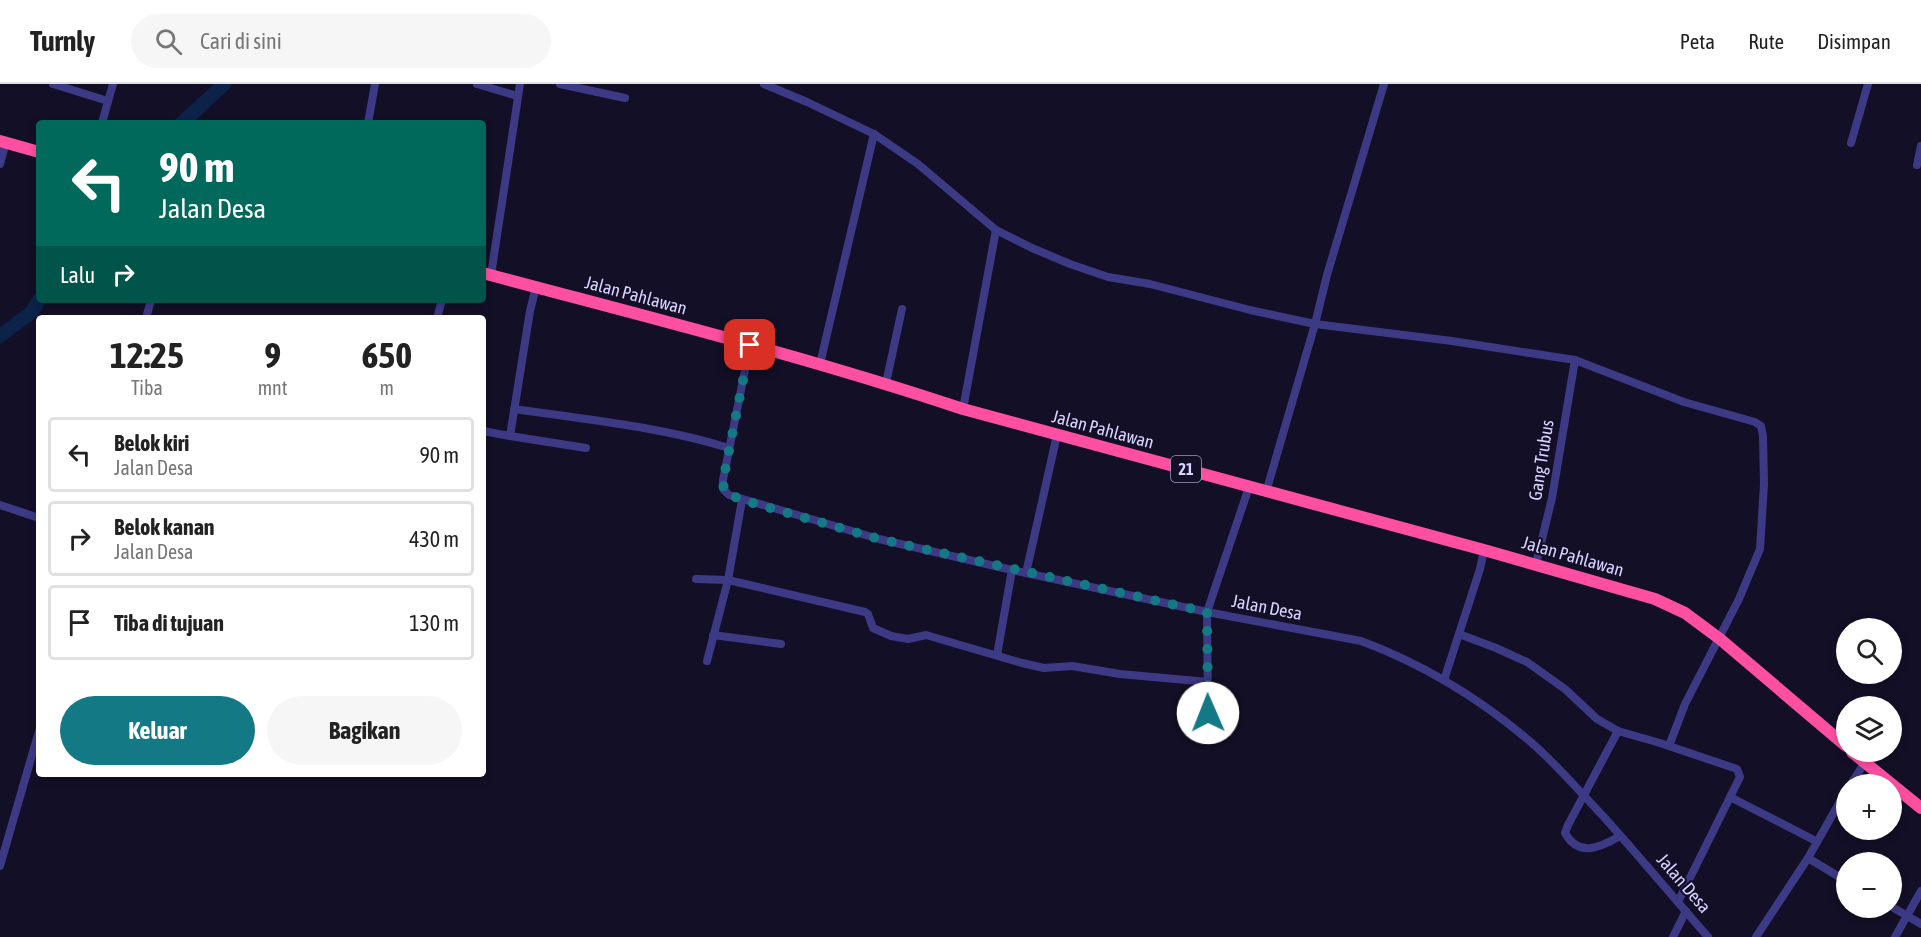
<!DOCTYPE html>
<html lang="id">
<meta charset="utf-8">
<style>
body{margin:0;font-family:"Asap Condensed",sans-serif;background:#f6f6f6;color:#222;height:100vh;display:flex;flex-direction:column;font-size:22px;white-space:nowrap}
*{box-sizing:border-box;margin:0}
p{font-size:20px;color:#767676}
.icon{flex:none;width:33px;height:33px;fill:none;stroke:currentColor;stroke-width:2;stroke-linecap:round;stroke-linejoin:round}
.map{position:relative;flex:1;overflow:hidden}
.sheet{position:absolute;left:36px;top:231px;width:450px;height:462px;display:flex;flex-direction:column;background:#fff;border-radius:6px;box-shadow:0 3px 9px #0003}
.sheet>*{flex:none}
.hud{position:absolute;left:36px;top:36px;width:450px;height:183px;border-radius:6px;box-shadow:0 3px 9px #0003;background:#00695c;color:#fff;overflow:hidden}
.tools{position:absolute;left:1836px;top:534px;display:grid;gap:12px}
.tools a{display:grid;place-items:center;width:66px;height:66px;border-radius:50%;background:#fff;box-shadow:0 3px 9px #0003;font-size:30px}
.pin{position:absolute;display:grid;place-items:center;width:51px;height:51px;color:#fff;margin:-26px;border-radius:12px;box-shadow:0 3px 9px #0006}
.me{position:absolute;width:66px;margin:-33px;rotate:359deg;stroke-linejoin:round;filter:drop-shadow(0 0 4px #0008)}
.turn{display:flex;align-items:center;gap:21px;height:126px;padding:0 24px;font-size:27px}
.turn .icon{width:78px;height:78px;stroke-width:2.5}
.turn b{display:block;font-size:42px;line-height:51px}
.then{display:flex;align-items:center;height:57px;padding:0 24px;background:#0003;gap:12px;font-size:22px}
.eta{display:flex;justify-content:space-evenly;align-items:center;height:102px;text-align:center}
.eta b{font-size:36px;font-weight:700;line-height:42px}
.primary-button{display:flex;gap:12px;margin-top:auto;padding:12px 24px}
.primary-button a{flex:1;height:69px;border-radius:36px;background:#137a85;color:#fff;font-size:24px;font-weight:700;line-height:69px;text-align:center}
.primary-button a+a{background:#f6f6f6;color:#222}
ul{padding:0;list-style:none}
li{display:flex;align-items:center;gap:18px;height:75px;margin:0 12px 9px;padding:0 12px;border:3px solid #e0e0e0;border-radius:6px}
li div{flex:1}
li b{display:block;font-size:22px}
li em{font-style:normal}
header{display:flex;align-items:center;gap:36px;box-sizing:border-box;height:84px;padding:0 30px;background:#fff;border-bottom:2px solid #e0e0e0}
header strong{font-size:28px}
nav{display:flex;gap:33px;margin-inline-start:auto;font-size:21px}
.search{width:420px;height:54px;background:#f6f6f6;display:flex;align-items:center;gap:15px;box-sizing:border-box;padding:0 21px;border-radius:33px;color:#767676;font-size:22px}
.map>svg:first-child{display:block}
</style>
<header>
<strong>Turnly</strong>
<div class="search"><svg class="icon" aria-label="search" viewBox="0 0 24 24"><circle cx="10" cy="10" r="6"/><path d="M15 15l6 6"/></svg>Cari di sini</div>
<nav><a>Peta</a><a>Rute</a><a>Disimpan</a></nav>
</header>
<div class="map">
<svg width="1921" height="853" viewBox="0 0 1921 853">
<rect width="100%" height="100%" fill="#130f26"/>
<g fill="none" stroke-linecap="round" stroke-linejoin="round">
<g stroke="#0c2248" stroke-width="14">
<path d="M 182,39 L 224,0"/>
<path d="M 0,252 L 32,228 L 39,216"/>
</g>
<g stroke="#3d3a85" stroke-width="8">
<path d="M 53,0 L 108,17"/>
<path d="M 477,0 L 517,12"/>
<path d="M 560,0 L 625,14"/>
<path d="M 764,0 L 807,18 L 874,50 L 918,80 L 996,146 L 1032,164 L 1070,180 L 1108,193 L 1150,200 L 1250,226 L 1315,240 L 1452,257 L 1575,276 L 1684,318 L 1755,338 L 1761,342 L 1763,352 L 1764,400 L 1760,465 L 1739,515 L 1685,620 L 1669,662"/>
<path d="M 102,39 L 113,0"/>
<path d="M 368,39 L 375,0"/>
<path d="M 1851,59 L 1868,0"/>
<path d="M 0,80 L 6,58"/>
<path d="M 1917,81 L 1921,62"/>
<path d="M 491,191 L 520,0"/>
<path d="M 146,234 L 151,216"/>
<path d="M 437,234 L 442,216"/>
<path d="M 750,261 L 723,396 L 723,405 L 729,411 L 879,455 L 1012,486 L 1207,528 L 1361,557 C 1423,580 1482,616 1533,660 C 1558,682 1580,708 1603,732 C 1639,772 1673,813 1708,853"/>
<path d="M 820,280 L 874,50"/>
<path d="M 886,299 L 902,225"/>
<path d="M 514,325 C 585,335 661,343 729,364"/>
<path d="M 963,325 L 996,146"/>
<path d="M 483,347 L 510,352 L 530,227 L 536,203"/>
<path d="M 510,352 L 586,364"/>
<path d="M 1266,408 L 1315,240 L 1327,191 L 1384,0"/>
<path d="M 0,421 L 39,434"/>
<path d="M 1536,480 L 1552,414 L 1575,276"/>
<path d="M 1026,489 L 1057,351"/>
<path d="M 696,495 L 728,496 L 865,528 L 868,530 L 873,544 L 891,552 L 908,555 L 926,551 L 1022,579 L 1044,584 L 1072,582 L 1120,590 L 1208,598"/>
<path d="M 1459,550 L 1496,564 L 1527,578 L 1565,605 L 1597,635 L 1618,647"/>
<path d="M 713,551 L 781,560"/>
<path d="M 997,571 L 1012,486"/>
<path d="M 707,577 L 728,496 L 742,416"/>
<path d="M 1444,596 L 1480,485 L 1484,466"/>
<path d="M 1208,629 L 1207,528 L 1249,403"/>
<path d="M 1851,700 L 1865,678"/>
<path d="M 1730,713 L 1816,757"/>
<path d="M 1620,752 C 1601,763 1579,774 1565,749 L 1568,741 L 1618,647 L 1660,659 L 1737,685 L 1740,693 L 1678,818"/>
<path d="M 1808,774 L 1846,797"/>
<path d="M 0,782 L 39,647"/>
<path d="M 1892,823 L 1921,840"/>
<path d="M 1673,853 L 1686,827"/>
<path d="M 1756,853 L 1808,774 L 1846,707"/>
<path d="M 1895,853 L 1921,807"/>
</g>
<g stroke="#ff4fa3" stroke-width="12">
<path d="M 0,57 L 39,68"/>
<path d="M 483,189 C 643,232 805,272 963,325 L 1484,466 L 1655,515 L 1685,529 L 1720,555 L 1846,662"/>
<path d="M 1852,668 L 1921,724"/>
</g>
</g>
<g fill="none" stroke-linecap="round" stroke-linejoin="round">
<path stroke="#137a85" stroke-width="10" stroke-dasharray="0 18" d="M 750,261 L 725,387 L 723,401 L 726,409 L 742,416 L 879,455 L 1207,528 L 1208,629"/>
</g>
<g text-anchor="middle" dominant-baseline="central" stroke-width="4.5" stroke-linejoin="round" paint-order="stroke">
<rect fill="#130f26" stroke="#9e99be" stroke-width="1.5" x="1171" y="372" width="30" height="26" rx="4.5"/>
<g font-size="16" font-weight="bold" fill="#d9d4ff">
<text x="1186" y="385">21</text>
</g>
<g font-size="18" fill="#d9d4ff" stroke="#130f26">
<text transform="translate(636 211) rotate(15)">Jalan Pahlawan</text>
<text transform="translate(1103 345) rotate(15)">Jalan Pahlawan</text>
<text transform="translate(1541 376) rotate(-81)">Gang Trubus</text>
<text transform="translate(1573 472) rotate(16)">Jalan Pahlawan</text>
<text transform="translate(1267 523) rotate(11)">Jalan Desa</text>
<text transform="translate(1684 799) rotate(49)">Jalan Desa</text>
</g>
</g>
</svg>
<div class="tools">
<a><svg class="icon" aria-label="search" viewBox="0 0 24 24"><circle cx="10" cy="10" r="6"/><path d="M15 15l6 6"/></svg></a>
<a><svg class="icon" aria-label="layers" viewBox="0 0 24 24"><path d="M12 4l9 5-9 5-9-5zM3 14l9 5 9-5"/></svg></a>
<a>+</a>
<a>−</a>
</div>
<div class="pin" style="left:750px;top:261px;background:#d93025"><svg class="icon" aria-label="arrive" viewBox="0 0 24 24"><path d="M6 21V4h12l-3 4 3 4H6"/></svg></div>
<svg class="me" style="left:1208px;top:629px" viewBox="-20 -20 40 40"><circle r="19" fill="#fff"/><path d="M0-13L10 11 0 6-10 11z" fill="#137a85"/></svg>
<div class="hud">
<div class="turn"><svg class="icon" aria-label="left" viewBox="0 0 24 24"><path d="M17 20v-9H6M10 6l-5 5 5 5"/></svg><div><b>90 m</b>Jalan Desa</div></div>
<div class="then">Lalu<svg class="icon" aria-label="right" viewBox="0 0 24 24"><path d="M7 20v-9h11M14 6l5 5-5 5"/></svg></div>
</div>
<section class="sheet">
<div class="eta">
<div><b>12:25</b><p>Tiba</p></div>
<div><b>9</b><p>mnt</p></div>
<div><b>650</b><p>m</p></div>
</div>
<ul>
<li><svg class="icon" aria-label="left" viewBox="0 0 24 24"><path d="M17 20v-9H6M10 6l-5 5 5 5"/></svg><div><b>Belok kiri</b><p>Jalan Desa</p></div><em>90 m</em></li>
<li><svg class="icon" aria-label="right" viewBox="0 0 24 24"><path d="M7 20v-9h11M14 6l5 5-5 5"/></svg><div><b>Belok kanan</b><p>Jalan Desa</p></div><em>430 m</em></li>
<li><svg class="icon" aria-label="arrive" viewBox="0 0 24 24"><path d="M6 21V4h12l-3 4 3 4H6"/></svg><div><b>Tiba di tujuan</b></div><em>130 m</em></li>
</ul>
<div class="primary-button"><a>Keluar</a><a>Bagikan</a></div>
</section>
</div>
